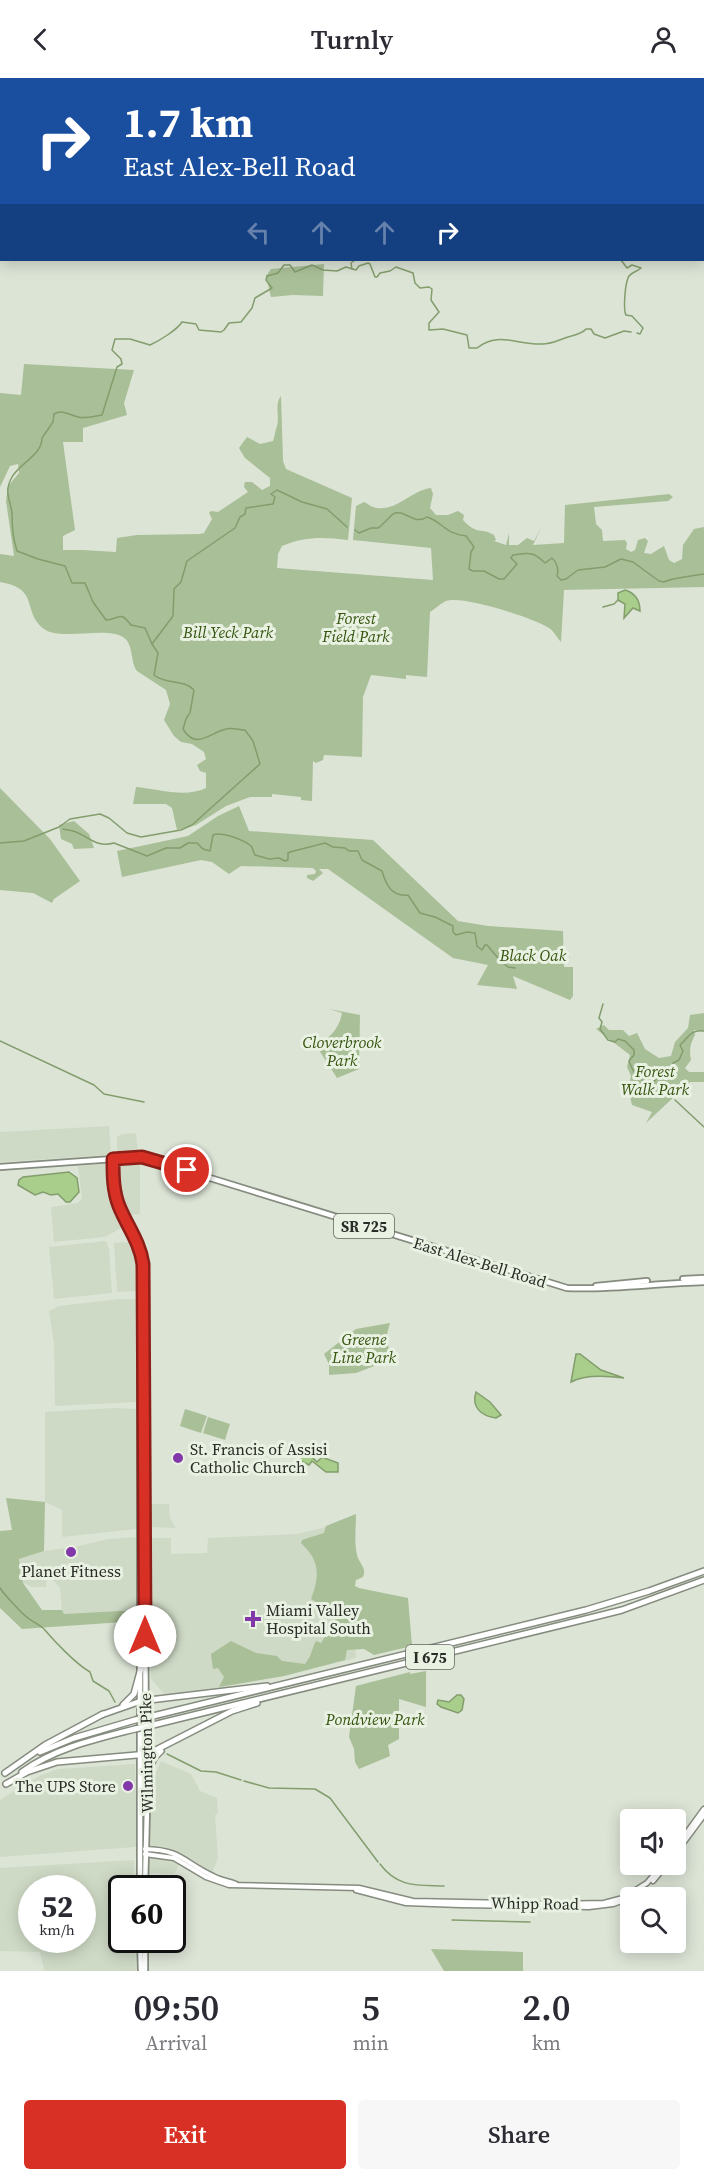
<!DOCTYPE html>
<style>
body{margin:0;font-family:"Source Serif 4",serif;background:#f7f7f7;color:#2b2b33;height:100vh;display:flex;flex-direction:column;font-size:22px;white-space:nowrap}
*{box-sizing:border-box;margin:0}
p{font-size:20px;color:#7c7c81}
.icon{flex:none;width:33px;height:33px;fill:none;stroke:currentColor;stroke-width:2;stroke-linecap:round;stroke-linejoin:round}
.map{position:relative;height:1893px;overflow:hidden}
.panel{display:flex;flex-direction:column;background:#fff;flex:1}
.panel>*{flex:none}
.guide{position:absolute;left:0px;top:0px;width:705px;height:183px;box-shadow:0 3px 15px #0003;background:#1a4fa0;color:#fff;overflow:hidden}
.controls{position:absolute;left:620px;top:1731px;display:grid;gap:12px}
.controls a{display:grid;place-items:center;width:66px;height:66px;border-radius:6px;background:#fff;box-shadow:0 3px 15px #0003;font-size:30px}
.speed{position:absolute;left:18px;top:1797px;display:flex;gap:12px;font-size:30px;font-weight:700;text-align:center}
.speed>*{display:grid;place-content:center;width:78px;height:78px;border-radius:50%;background:#fff;box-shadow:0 3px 15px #0003;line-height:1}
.speed small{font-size:15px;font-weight:400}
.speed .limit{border:3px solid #111;border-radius:9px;background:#fff;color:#111}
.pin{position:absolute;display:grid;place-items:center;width:51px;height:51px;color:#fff;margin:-26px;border:3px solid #fff;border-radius:50%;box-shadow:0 2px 6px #0007}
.me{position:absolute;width:66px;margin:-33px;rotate:0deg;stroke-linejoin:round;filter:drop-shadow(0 0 4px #0008)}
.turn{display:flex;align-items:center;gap:21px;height:126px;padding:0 24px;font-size:27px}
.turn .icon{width:78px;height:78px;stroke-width:2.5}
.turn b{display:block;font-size:42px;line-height:51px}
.lanes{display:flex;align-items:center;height:57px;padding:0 24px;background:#0003;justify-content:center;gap:30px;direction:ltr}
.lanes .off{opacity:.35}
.eta{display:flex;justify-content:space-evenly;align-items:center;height:102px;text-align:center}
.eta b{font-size:36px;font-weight:600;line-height:42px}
.cta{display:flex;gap:12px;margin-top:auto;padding:12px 24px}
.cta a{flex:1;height:69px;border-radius:6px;background:#d93025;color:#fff;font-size:24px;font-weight:600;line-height:69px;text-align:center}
.cta a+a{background:#f7f7f7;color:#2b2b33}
header{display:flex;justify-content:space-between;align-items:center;height:78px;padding:0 24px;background:#fff;font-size:27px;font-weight:600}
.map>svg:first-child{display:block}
</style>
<header><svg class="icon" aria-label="back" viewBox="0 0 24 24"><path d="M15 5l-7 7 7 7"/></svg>Turnly<svg class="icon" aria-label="person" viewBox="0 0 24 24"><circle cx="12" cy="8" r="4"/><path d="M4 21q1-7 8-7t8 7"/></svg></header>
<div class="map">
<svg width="704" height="1893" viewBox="0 0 704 1893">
<rect width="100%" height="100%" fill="#dce4d6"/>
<g fill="#cfdac6" fill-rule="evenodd">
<path d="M 109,1048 L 111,1077 L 0,1084 L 0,1054 Z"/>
<path d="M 136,1055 L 138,1075 L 117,1076 L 117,1059 L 123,1056 Z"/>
<path d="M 140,1082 L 140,1136 L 129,1137 L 123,1124 L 119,1083 Z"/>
<path d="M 108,1085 L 111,1120 L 123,1149 L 105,1159 L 54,1164 L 51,1129 L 78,1125 L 82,1120 L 78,1088 Z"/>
<path d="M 106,1163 L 109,1171 L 112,1215 L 54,1221 L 49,1169 Z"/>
<path d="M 130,1164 L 135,1180 L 136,1213 L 117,1214 L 114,1165 Z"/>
<path d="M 119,1221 L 136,1221 L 138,1324 L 55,1328 L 54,1266 L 49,1233 L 59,1228 Z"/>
<path d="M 114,1330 L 137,1331 L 137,1451 L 62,1459 L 62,1432 L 45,1424 L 45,1334 Z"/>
<path d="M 148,1426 L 169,1426 L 170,1440 L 176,1450 L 148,1449 Z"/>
<path d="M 350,1441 L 356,1580 L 284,1598 L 229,1608 L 165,1617 L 151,1601 L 149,1460 L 171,1460 L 171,1476 L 207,1475 L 208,1460 L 297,1456 L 326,1449 Z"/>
<path d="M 137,1459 L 138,1532 L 64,1536 L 62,1532 L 60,1510 L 47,1496 L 46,1509 L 32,1509 L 23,1505 L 19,1481 L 44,1473 L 79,1468 L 108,1461 Z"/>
<path d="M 161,1683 L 191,1696 L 200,1713 L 217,1720 L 218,1736 L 215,1737 L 218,1780 L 212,1795 L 184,1776 L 168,1770 L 150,1767 L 150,1728 L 153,1701 Z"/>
<path d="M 135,1686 L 138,1766 L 135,1769 L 0,1779 L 0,1722 L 9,1716 L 39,1698 L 58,1691 Z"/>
<path d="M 152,1778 L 161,1778 L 180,1785 L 174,1796 L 149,1795 L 149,1781 Z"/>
<path d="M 134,1782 L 134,1810 L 122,1810 L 122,1862 L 135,1862 L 136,1893 L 48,1893 L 44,1892 L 40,1874 L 0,1873 L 0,1790 ZM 32,1810 L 82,1810 L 82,1862 L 32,1862 Z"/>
</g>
<g fill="#a9bf97">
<path d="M 324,186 L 323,218 L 293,217 L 271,219 L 266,198 L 271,191 Z"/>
<path d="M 24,286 L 134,292 L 124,325 L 127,337 L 83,350 L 83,364 L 63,364 L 75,452 L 63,458 L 63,472 L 83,472 L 116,474 L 117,460 L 137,457 L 200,456 L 204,455 L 212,441 L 209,435 L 211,433 L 218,434 L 248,414 L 244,409 L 245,404 L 252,404 L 262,412 L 270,408 L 270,400 L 245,380 L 239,370 L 247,359 L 260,366 L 273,363 C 275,357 275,354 277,348 C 280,338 274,327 281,318 L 283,383 L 286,391 L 352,420 L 348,462 C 324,459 305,458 282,468 L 278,476 L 277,490 L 433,502 L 431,470 L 353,462 L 356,428 L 364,424 C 368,426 373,430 377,430 C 397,433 412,412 431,410 L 433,416 L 430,430 L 436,437 L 448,437 L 458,433 L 464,437 L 463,442 C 478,458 481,449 494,457 L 496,462 L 494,463 L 506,467 L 509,455 L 509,467 L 518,467 L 527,460 L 534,463 L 541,450 L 533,467 L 564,465 L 565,427 L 669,416 L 673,419 L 668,423 L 594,429 L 596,446 L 602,452 L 603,463 L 625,462 L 627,465 L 626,471 L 631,474 L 635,472 L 638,462 L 645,460 L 648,463 L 644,475 L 651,476 L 664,468 L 669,482 L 674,485 L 682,481 L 683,467 L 694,451 L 704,449 L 704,509 L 564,512 L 561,564 C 557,560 554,553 549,550 C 532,540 464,517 446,523 C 441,525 435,531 430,534 L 427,599 L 406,597 L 406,601 L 371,597 L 363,619 L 362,679 L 324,677 L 323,682 L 316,685 L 313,683 L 312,723 L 301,722 L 301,719 L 272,716 L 272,719 L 250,719 L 226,728 L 196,747 L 177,752 L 172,730 L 166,726 L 133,726 L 136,709 C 157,711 186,720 206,710 L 206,695 L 200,693 L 197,687 L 206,681 L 204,674 L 192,666 L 181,664 L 174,658 L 164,642 L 170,626 L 166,612 L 137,593 C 130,584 134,566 123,559 C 107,548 60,563 44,551 C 21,533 41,511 0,504 L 0,476 L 14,478 L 6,423 L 8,408 L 19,395 L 18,386 L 10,388 L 0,409 L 0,315 L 21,317 Z"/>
<path d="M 0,710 L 50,761 L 80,803 L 54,821 L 52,825 L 33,815 L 0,812 Z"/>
<path d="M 239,728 L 249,753 L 373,762 L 458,843 L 488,848 L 563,853 L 564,889 L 573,889 L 573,918 L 570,922 L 513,898 L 517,911 L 477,907 L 488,887 L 453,880 L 328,791 L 319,791 L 323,795 L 313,803 L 307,800 L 307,797 L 315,796 L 316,793 L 313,790 L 241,788 L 229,796 L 212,784 L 201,782 L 122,799 L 117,773 L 188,758 L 218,738 Z"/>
<path d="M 74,743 L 89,756 L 94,770 L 74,771 L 72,766 L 61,761 L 59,747 Z"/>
<path d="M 329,931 L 360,937 L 359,991 L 337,1000 L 317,969 C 330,958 339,952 342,935 Z"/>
<path d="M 704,935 L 704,953 L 694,952 L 695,957 C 690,966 689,972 691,982 L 685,990 L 689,994 L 704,994 L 704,1004 L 690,1004 L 646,1045 L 652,1034 L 632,1027 L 628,1010 L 631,998 L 627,989 L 630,977 L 596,951 L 604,947 L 609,952 L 623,952 L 629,958 L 637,955 L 645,971 L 659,980 L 671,978 L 675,964 L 688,950 L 690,937 Z"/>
<path d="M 390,1245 L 387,1256 L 390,1282 L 356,1295 L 329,1297 L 329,1286 L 324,1276 L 356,1251 Z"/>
<path d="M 185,1331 L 207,1338 L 201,1355 L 180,1348 Z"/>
<path d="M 208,1339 L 230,1346 L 225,1362 L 203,1355 Z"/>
<path d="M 6,1420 L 45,1424 L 44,1473 L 19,1481 L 23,1505 L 42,1532 L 62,1532 L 64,1536 L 138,1532 L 138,1543 L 22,1551 L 0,1530 L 0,1453 L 12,1452 Z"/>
<path d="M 356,1436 C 356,1449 354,1464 357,1477 C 359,1486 367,1489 363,1499 L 356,1502 L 355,1508 L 359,1510 L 408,1520 L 412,1568 L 374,1577 L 364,1571 L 347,1572 L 345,1582 L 284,1598 L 219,1609 L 224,1599 L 218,1590 L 213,1591 L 211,1576 L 231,1563 L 256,1575 L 277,1578 L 282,1583 L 305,1586 C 312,1577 311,1573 316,1563 L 321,1565 L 336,1541 L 328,1531 L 311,1521 C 320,1497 320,1483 301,1465 L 302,1462 L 324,1455 L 326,1448 Z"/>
<path d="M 426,1593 L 426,1629 L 399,1621 L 399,1661 L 388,1667 L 390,1678 L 359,1691 L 355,1684 L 354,1671 L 349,1659 L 356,1608 L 410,1594 L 410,1596 Z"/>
<path d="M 431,1871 L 523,1874 L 523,1893 L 444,1893 Z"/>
</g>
<g fill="#a9ce8b" stroke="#839d6d" stroke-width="1.5">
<path d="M 625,512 C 635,515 640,522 640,533 L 633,530 L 624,540 L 625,526 L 618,522 L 618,515 Z"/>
<path d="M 69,1094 L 77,1100 L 79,1114 L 70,1124 L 66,1124 L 58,1116 L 51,1117 L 43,1114 L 35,1117 L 18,1107 L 19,1102 L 23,1099 Z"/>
<path d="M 576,1276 L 580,1276 L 601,1292 L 624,1300 C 609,1298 585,1296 571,1304 Z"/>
<path d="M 476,1314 L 490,1324 L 501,1337 L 496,1340 C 481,1338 471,1329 476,1314 Z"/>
<path d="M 297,1373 L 311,1378 L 317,1384 L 322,1379 L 338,1385 L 338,1394 L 326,1394 L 312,1383 L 309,1387 L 301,1383 Z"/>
<path d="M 457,1617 L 461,1617 L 464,1621 L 462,1632 L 458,1635 L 441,1629 L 437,1626 L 438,1622 L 449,1624 Z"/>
</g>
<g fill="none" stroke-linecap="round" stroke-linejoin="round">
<g stroke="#839d6d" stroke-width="1.5">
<path d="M 621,182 L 627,190 L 632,187 L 641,190 C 638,193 632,194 629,198 C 625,204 623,232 626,237 L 632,238 L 643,250 L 640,256 L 637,255"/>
<path d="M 352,191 L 351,185 L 355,182"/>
<path d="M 355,452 L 359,455 L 371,450 L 378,450 C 383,447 388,440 393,436 C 404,430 414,448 427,439 C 443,444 445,456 466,458 L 474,469 L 471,474 L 469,491 L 473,493 L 484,493 L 499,501 L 504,501 L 517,486 L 511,480 L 513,477 C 530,475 532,473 545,485 L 552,480 C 557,484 559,492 557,498 L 561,502 L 566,501 L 578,492 L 605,489 L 621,481 L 633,484 L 659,503 L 664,504 C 669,501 696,497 704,496"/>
<path d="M 603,529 L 614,526 L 618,522"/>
<path d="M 152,566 L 145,550 L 131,547 C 119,532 121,541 106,542 L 93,524 L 85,505 L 72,505 L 65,488 L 38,481 L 17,473 C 13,461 12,448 12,436 C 11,422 3,415 12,399 C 20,385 42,377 42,360 L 53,344 L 54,336 C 63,331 69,337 78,339 C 87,341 94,338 102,337 L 117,289 L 122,286 L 121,281 L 112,272 L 115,261 L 130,261 L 150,267 C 159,263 177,252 182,244 L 196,246 L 199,252 L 221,254 L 224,252 L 229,245 L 241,244 L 252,230 L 255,220 L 272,210 L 266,202 L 267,198 L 278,195 L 284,187 L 290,187 L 295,194 L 312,187 L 323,192 L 337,193 L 346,189 L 356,192 L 359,188 L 368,185 L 370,186 L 375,199 L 377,199 L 380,195 L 390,193 L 396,189 L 413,195 L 415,205 L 420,210 L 429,209 L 432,211 L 431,222 L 439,234 L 429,245 L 429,252 L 443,251 L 467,257 L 469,270 L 477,270 C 498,253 517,267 542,266 C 551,266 556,263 565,260 C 572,257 581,257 586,251 L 591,251 L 594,256 L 605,260 L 624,253 L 631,254"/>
<path d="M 190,635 L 194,612 C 184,601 166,607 154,597 L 158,575 L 152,566 L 173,538 L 174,511 L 181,504 L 187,483 L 235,450 L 240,439 L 245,436 L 246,430 L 273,426 L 275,419 L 271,416 L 277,412 L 302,424 L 327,431 L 347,449"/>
<path d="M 63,751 C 66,752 70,752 73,753 C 89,758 95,770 114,765 L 147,778 L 166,770 L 180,770 L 188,765 L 197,765 L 203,771 L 210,773 L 213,757 C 221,753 244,762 251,768 C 253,770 253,774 255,777 L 269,781 L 279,780 L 285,783 L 288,782 L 288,775 L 290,774 L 325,765 L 333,769 L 345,770 L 349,773 L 358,773 L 362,782 L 382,793 C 386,807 392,819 408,817 L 420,835 L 435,839 L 453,848 L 453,854 L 456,857 L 467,854 L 475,855 L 477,868 L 482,872 L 485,867 L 487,867 L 498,880"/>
<path d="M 0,765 L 24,763 L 59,749 L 70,741 L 100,736 L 109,740 L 127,755 L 141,759 L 181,752 L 192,747 L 260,686 L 253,663 L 245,652 C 239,652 232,649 226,651 C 211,654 196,673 183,651 L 186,641 L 189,636"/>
<path d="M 499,881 L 508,889 L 515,890"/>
<path d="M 603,926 L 599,940 L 602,944 L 600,951 L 608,962 L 615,964 L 618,961 L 625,963 L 634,972 L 634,977 L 629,983 C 634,997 638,1001 651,1007 L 660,996 L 673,991 L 673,985 L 679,982 L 683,973 L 680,967 C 689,959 691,951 704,953"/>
<path d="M 0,963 L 94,1007 L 104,1016 L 144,1024"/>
<path d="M 653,1008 L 664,1017 L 671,1019"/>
<path d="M 675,1022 L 704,1049"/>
<path d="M 0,1510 C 3,1515 23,1537 28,1540 C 33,1544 40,1547 44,1551 C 55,1564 76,1586 90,1594 L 93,1603 L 109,1613 L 115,1624"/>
<path d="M 167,1676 L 201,1693 L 216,1694 L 241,1702"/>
<path d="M 244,1703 L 269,1710 L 315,1711 L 330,1720 L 378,1784"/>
<path d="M 380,1786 C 398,1810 417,1807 444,1808"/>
<path d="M 452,1842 L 530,1844"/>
</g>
<g stroke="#858c7f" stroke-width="7">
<g id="secondary">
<path d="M 145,1771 C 182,1772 183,1784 213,1798 C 220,1802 228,1803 236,1806"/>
<path d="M 675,1771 L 704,1731"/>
<path d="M 145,1776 L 174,1780 L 206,1799 L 229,1807 L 359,1810 L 413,1823 L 553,1826 L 604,1825 L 623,1820 L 647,1805 L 663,1786"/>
<path d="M 675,1776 L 704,1737"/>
<path d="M 653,1803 L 667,1786"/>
<path d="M 356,1812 L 406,1825 L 460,1827 L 589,1829 L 613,1826 L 630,1820"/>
</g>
</g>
<g stroke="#858c7f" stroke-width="8">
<g id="primary">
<path d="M 113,1081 L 115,1115 L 139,1176 L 140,1191 L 140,1810"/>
<path d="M 0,1089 L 142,1079 L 567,1210 C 612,1212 658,1205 704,1204"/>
<path d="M 143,1183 L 144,1306"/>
<path d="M 683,1201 L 704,1200"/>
<path d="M 596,1208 L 647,1203"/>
<path d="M 144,1333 L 146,1699"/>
<path d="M 145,1810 L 147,1729"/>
<path d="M 140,1862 L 141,1893"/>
<path d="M 145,1862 L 145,1893"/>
</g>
</g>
<g stroke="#858c7f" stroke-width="8">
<g id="motorway">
<path d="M 123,1627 L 134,1616 L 141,1590"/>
<path d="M 101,1637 L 141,1623 L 267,1608"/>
<path d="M 153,1638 L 586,1532 L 649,1513 L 704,1493"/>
<path d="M 153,1647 L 598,1538 L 622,1532 L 704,1502"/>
<path d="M 40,1674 L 74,1660 L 135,1642"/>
<path d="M 22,1694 C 55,1670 96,1661 135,1651"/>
<path d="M 5,1695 L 45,1667 L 103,1636"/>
<path d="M 6,1706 L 27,1694 L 57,1684 L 148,1676 L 232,1633 L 257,1625"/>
<path d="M 147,1730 C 149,1710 143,1688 161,1673"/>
</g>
</g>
<use href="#secondary" stroke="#fff" stroke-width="4"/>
<use href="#primary" stroke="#fff" stroke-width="4.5"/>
<use href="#motorway" stroke="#fff" stroke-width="5"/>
<g stroke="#858c7f" stroke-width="8" stroke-linecap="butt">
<g id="motorway-bridge">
<path d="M 135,1642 L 153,1638"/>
<path d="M 135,1651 L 153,1647"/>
</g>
</g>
<use href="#motorway-bridge" stroke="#fff" stroke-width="5"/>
</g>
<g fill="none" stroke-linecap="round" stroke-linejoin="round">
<g stroke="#8d1f18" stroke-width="15">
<path id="route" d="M 145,1558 L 143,1186 C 140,1164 127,1148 119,1128 C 113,1113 113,1097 113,1081 L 142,1079 L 187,1092"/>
</g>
<use href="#route" stroke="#d93025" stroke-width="10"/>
</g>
<g fill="#8238a9" stroke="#e9f1e3" stroke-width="2">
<circle cx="178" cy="1380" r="6"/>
<circle cx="71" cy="1474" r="6"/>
<path d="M250 1532h6v6h6v6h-6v6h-6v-6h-6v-6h6z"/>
<circle cx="128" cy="1708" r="6"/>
</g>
<g text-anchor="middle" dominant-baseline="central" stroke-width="6" stroke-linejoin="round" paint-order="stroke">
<g fill="#e9f1e3" stroke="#63675f" stroke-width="1.5">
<rect x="334" y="1136" width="60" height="24" rx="4.5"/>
<rect x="406" y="1567" width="48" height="24" rx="4.5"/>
</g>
<g font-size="15" font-weight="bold" fill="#292c27">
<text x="364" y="1148">SR 725</text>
<text x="430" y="1579">I 675</text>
</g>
<g font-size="16" font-style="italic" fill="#34540d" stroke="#e9f1e3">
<text x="356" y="540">Forest<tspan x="356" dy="18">Field Park</tspan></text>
<text x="228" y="554">Bill Yeck Park</text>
<text x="533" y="877">Black Oak</text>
<text x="342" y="964">Cloverbrook<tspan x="342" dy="18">Park</tspan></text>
<text x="655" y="993">Forest<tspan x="655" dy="18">Walk Park</tspan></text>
<text x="364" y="1261">Greene<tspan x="364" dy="18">Line Park</tspan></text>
<text x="375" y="1641">Pondview Park</text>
</g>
<g font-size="16" fill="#292c27" stroke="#e9f1e3">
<text transform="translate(480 1184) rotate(17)">East Alex-Bell Road</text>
<text transform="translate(146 1675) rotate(-91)">Wilmington Pike</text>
<text transform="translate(535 1825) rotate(1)">Whipp Road</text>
</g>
<g font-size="16" fill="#292c27" stroke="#e9f1e3" text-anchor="start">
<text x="190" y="1371">St. Francis of Assisi<tspan x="190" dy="18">Catholic Church</tspan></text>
<text x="71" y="1493" text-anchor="middle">Planet Fitness</text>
<text x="266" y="1532">Miami Valley<tspan x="266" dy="18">Hospital South</tspan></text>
<text x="116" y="1708" text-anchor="end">The UPS Store</text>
</g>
</g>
</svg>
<div class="controls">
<a><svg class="icon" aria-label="sound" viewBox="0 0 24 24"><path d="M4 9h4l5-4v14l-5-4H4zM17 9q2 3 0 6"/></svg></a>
<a><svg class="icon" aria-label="search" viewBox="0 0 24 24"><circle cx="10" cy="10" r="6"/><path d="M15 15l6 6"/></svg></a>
</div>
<div class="speed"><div>52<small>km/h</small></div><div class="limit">60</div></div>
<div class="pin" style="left:187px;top:1092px;background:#d93025"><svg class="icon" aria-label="arrive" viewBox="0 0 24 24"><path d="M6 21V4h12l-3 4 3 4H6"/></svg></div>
<svg class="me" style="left:145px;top:1558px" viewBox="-20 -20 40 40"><circle r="19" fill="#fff"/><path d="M0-13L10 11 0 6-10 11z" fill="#d93025"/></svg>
<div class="guide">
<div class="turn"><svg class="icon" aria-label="right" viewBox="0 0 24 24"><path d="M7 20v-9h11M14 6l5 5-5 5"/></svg><div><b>1.7 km</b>East Alex-Bell Road</div></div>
<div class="lanes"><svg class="icon off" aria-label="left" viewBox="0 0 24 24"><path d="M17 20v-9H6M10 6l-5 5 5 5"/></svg><svg class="icon off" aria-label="ahead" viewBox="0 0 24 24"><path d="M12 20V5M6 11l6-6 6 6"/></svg><svg class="icon off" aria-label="ahead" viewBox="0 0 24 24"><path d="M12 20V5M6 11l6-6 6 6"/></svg><svg class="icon" aria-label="right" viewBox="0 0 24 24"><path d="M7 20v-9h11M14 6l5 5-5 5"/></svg></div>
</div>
</div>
<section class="panel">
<div class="eta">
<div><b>09:50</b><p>Arrival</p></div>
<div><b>5</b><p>min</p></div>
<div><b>2.0</b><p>km</p></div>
</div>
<div class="cta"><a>Exit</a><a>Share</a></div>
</section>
